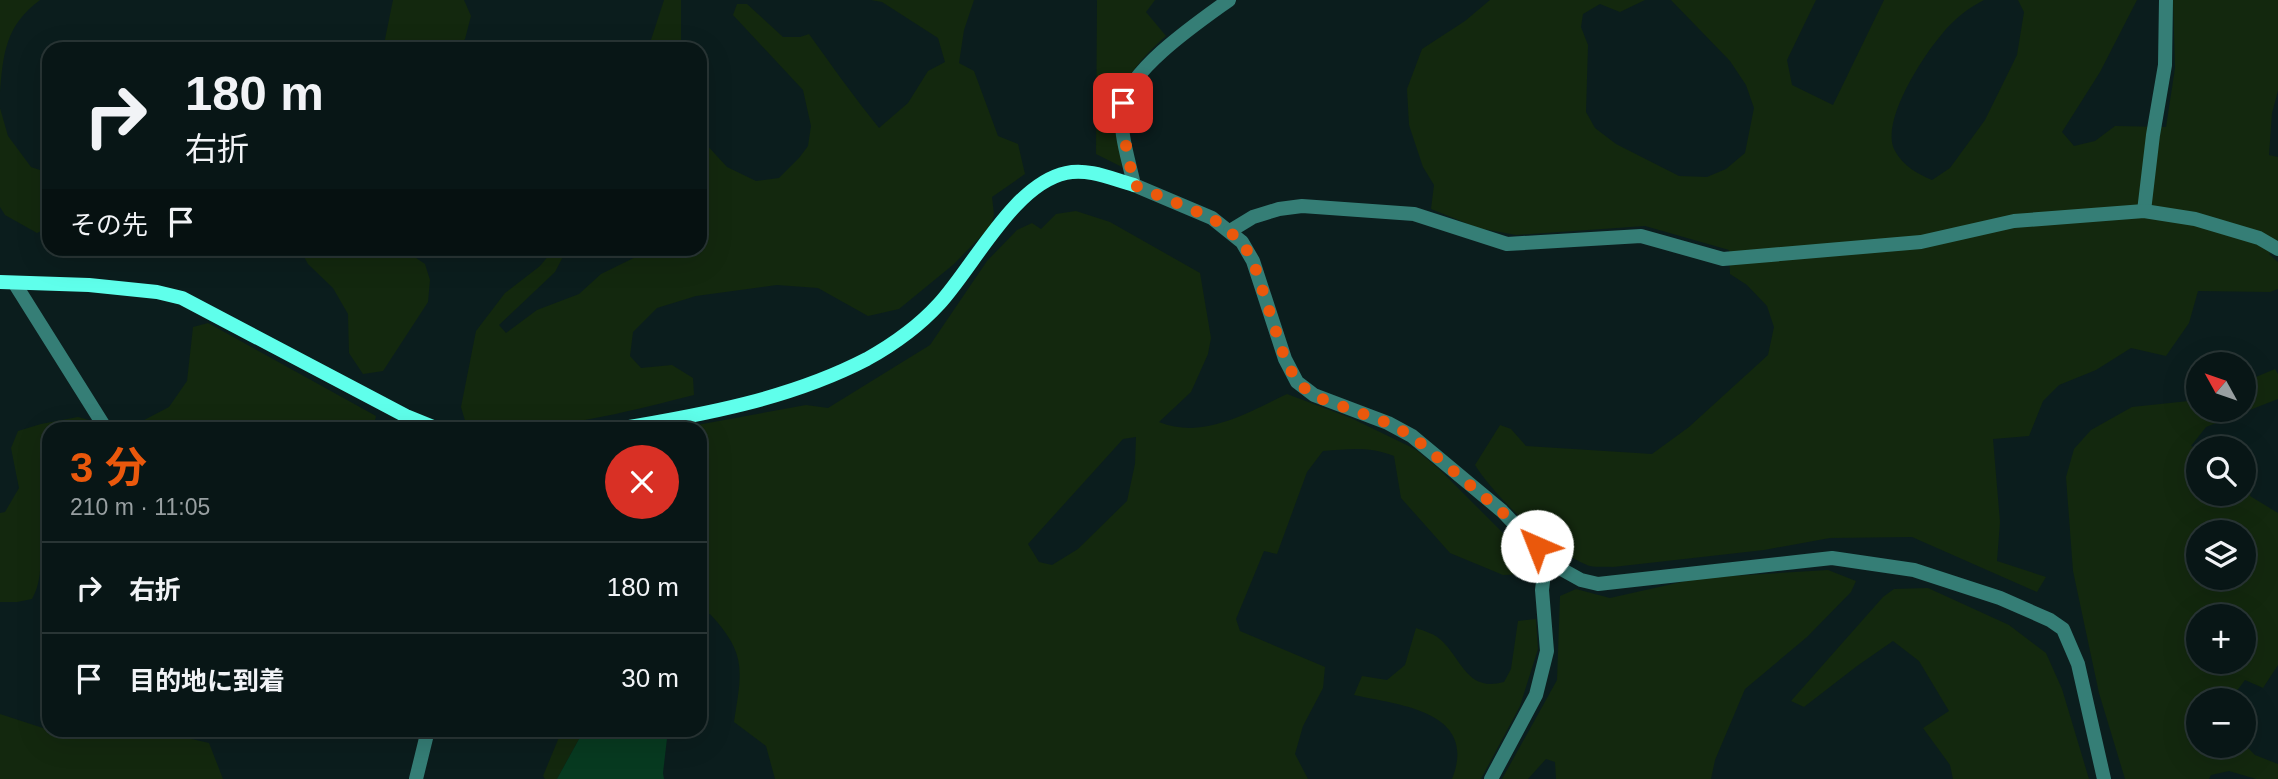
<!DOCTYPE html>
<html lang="ja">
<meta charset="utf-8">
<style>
body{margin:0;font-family:Helvetica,"Noto Sans JP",sans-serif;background:#111f1f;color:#f1f3f6;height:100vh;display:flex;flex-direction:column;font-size:26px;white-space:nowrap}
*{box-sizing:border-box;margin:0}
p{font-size:23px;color:#989fa1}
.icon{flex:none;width:38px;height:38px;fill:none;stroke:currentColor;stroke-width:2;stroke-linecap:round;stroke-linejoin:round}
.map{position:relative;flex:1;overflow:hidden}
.panel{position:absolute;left:42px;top:422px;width:665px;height:315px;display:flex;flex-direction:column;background:#081616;border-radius:21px;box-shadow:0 7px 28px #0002,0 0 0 2px #293535}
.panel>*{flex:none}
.guide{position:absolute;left:42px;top:42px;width:665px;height:214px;border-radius:21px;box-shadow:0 7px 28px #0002,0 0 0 2px #293535;background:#081616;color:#f1f3f6;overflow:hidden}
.needle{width:46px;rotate:310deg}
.buttons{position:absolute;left:2186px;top:352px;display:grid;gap:14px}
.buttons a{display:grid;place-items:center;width:70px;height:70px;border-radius:50%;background:#081616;box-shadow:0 7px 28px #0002,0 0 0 2px #293535;font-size:35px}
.pin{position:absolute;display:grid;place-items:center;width:60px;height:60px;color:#fff;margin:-30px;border-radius:14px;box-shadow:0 4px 10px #0006}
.me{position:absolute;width:77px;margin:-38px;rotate:316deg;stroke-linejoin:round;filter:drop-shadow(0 0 5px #0008)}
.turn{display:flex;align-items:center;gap:24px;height:147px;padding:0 28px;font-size:32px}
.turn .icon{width:91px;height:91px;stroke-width:2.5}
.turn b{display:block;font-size:49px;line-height:60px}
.then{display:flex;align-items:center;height:66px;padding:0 28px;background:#0003;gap:14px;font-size:26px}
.round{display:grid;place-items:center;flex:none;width:74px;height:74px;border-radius:37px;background:#111f1f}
.head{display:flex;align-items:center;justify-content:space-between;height:119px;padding:0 28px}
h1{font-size:42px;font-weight:700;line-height:52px;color:#ea580c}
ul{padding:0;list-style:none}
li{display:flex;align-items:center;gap:21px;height:91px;padding:0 28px;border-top:2px solid #293535}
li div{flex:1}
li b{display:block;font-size:26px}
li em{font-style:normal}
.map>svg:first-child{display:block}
</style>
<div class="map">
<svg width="2278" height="779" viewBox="0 0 2278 779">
<rect width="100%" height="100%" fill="#0b1d1d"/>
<g fill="#13280e" fill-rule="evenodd">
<path d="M 0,0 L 40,0 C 6,25 3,53 0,93 Z"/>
<path d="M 393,0 L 464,0 L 471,16 L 465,39 L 457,49 L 383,49 Z"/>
<path d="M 664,0 L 681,0 L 681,49 L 648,49 Z"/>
<path d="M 871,0 L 974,0 L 964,30 L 959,63 L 974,71 L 998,136 L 1018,144 L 1025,174 L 992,197 L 994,214 L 991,226 L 954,264 L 899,309 L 868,316 L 818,288 L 777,285 L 696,296 L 657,308 L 633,332 L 630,356 L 641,368 L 672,365 L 693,378 L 694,395 C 621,413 541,436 466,424 L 461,407 L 476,331 L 505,293 L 540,266 L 554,249 L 567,249 L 555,272 L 499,325 L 506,333 L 537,310 L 579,294 L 601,274 L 652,249 L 700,248 L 700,133 L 704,142 L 727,167 L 756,181 L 779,178 L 799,158 L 808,146 L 811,126 L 803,90 L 733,15 L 737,4 L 747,4 L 783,37 L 800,37 L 809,34 C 832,66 854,97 879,128 L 908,103 L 928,71 L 945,62 L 938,38 L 882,2 Z"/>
<path d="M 1097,0 L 1155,0 L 1146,12 L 1166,36 C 1145,54 1113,88 1115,118 C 1115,134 1120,151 1122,167 L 1096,154 Z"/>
<path d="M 1490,0 L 1645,0 L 1620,12 L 1600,4 L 1583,14 L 1581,27 L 1588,45 L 1586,112 L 1595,128 L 1616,144 L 1679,176 L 1707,177 L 1726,169 L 1745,153 L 1754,108 L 1746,85 L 1730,61 L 1671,0 L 1816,0 L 1787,60 L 1792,85 L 1833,105 L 1884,0 L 1984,0 C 1968,8 1953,20 1942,34 C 1923,56 1879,123 1895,151 C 1903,166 1918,174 1932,180 L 1950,168 L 1985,120 L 2017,55 L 2024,12 L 2018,0 L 2137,0 L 2100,72 L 2062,132 L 2074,146 L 2095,141 L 2115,126 L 2166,127 L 2175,68 L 2173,0 L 2278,0 L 2278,91 L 2272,113 L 2269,155 L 2278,157 L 2278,245 L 2269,254 L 2278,262 L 2278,289 L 2270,292 L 2198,291 L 2189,323 L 2166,356 L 2131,348 L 2096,370 L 2059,385 L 2043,401 L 2029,436 L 1993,439 L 2000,522 L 1997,561 L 2046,577 L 2037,592 L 1912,537 L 1830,538 L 1764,550 L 1613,567 C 1605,566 1594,568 1587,565 C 1551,551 1495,497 1475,465 L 1500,425 L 1511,429 L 1526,446 L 1652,454 L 1689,427 L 1768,355 L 1774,327 L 1767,306 L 1747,285 L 1730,274 L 1729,250 L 1645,226 L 1516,235 L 1478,228 L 1431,209 L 1434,185 L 1423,167 L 1409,125 L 1407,89 L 1422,49 L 1465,21 Z"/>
<path d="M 0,108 L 8,136 L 31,167 L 49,173 L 49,227 L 37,233 L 5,215 L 0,207 Z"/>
<path d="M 1076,211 L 1110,222 L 1200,273 L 1211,338 L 1208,354 L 1191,392 L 1159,422 C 1203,440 1247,413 1287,394 L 1351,418 L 1415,449 L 1438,468 L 1505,535 L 1529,553 L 1526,574 L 1503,575 L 1450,553 L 1401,498 L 1394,456 C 1370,446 1348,449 1323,451 L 1307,472 L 1277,554 L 1264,551 L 1236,619 L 1240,631 L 1325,667 L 1323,688 L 1303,726 L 1295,754 L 1308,779 L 775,779 L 766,746 L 734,722 C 742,670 747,654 710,614 L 700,618 L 700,429 L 675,429 L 806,405 L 828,408 L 930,345 L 987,261 L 1017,230 L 1032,223 L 1041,229 L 1056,214 ZM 1136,437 L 1135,464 L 1127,501 L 1078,549 L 1052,565 L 1039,562 L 1028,544 L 1123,439 Z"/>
<path d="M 300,249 L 382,249 L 395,256 L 413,256 L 425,264 L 430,280 L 428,302 L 383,371 L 363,374 L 349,353 L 348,314 L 333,288 L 308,264 Z"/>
<path d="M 208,323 L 376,416 L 373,429 L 127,429 L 169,407 L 187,381 L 193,327 Z"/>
<path d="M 2275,369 L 2278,374 L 2278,399 L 2206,427 L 2191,446 L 2198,448 L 2198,494 L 2244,494 L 2244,458 L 2256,461 L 2250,496 L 2278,513 L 2278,665 L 2263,688 L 2245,680 L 2230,700 L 2198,700 L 2198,746 L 2244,744 L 2255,755 L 2278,764 L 2278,779 L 2256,779 L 2229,771 L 2211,775 L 2209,779 L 2125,779 L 2099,693 L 2073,571 L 2066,477 L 2074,449 L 2091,430 L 2132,407 L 2198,400 L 2198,410 L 2244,410 L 2244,382 ZM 2198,532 L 2244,532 L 2244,578 L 2198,578 ZM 2198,616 L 2244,616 L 2244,662 L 2198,662 Z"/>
<path d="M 78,417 L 123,429 L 49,429 L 49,509 C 34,537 48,572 32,599 L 17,602 L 0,602 L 0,513 L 5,512 L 19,488 L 11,448 L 18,431 L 41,424 Z"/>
<path d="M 1828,570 L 1856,581 L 1851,592 L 1807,637 L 1745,689 L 1715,760 L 1711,779 L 1556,779 L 1555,762 L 1546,759 L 1528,779 L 1502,779 L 1557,680 L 1560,596 L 1576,589 L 1610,598 L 1699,578 Z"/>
<path d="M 1928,588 L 2009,625 L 2046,653 L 2062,689 L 2089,779 L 1953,779 L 1950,765 L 1923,728 L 1949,711 L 1919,661 L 1893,641 L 1857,666 L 1804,707 L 1791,701 L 1883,597 L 1894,589 Z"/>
<path d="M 1536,619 L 1538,649 L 1520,706 L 1481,779 L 1452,779 C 1479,711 1399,705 1354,695 L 1362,676 L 1387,680 L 1405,665 L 1416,628 C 1424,631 1435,634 1441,640 C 1463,661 1467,692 1504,682 L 1511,669 L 1518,621 Z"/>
<path d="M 0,714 L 49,730 L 153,730 L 209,743 L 223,779 L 0,779 Z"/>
<path d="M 562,730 L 584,730 L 557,779 L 545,779 L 543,776 Z"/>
</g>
<path fill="#073a20" d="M 584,730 L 668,730 L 663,773 L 664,779 L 557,779 Z"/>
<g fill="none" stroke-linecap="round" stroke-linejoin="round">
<g stroke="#357e76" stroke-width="14">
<path d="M 1229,0 C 1200,21 1129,69 1123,105 C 1118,131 1129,160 1134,185 L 1212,218 L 1242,242 L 1253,261 L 1285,359 L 1297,382 L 1314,395 L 1388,423 L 1412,436 L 1502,511 L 1546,557 L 1563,570 L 1581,580 L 1598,584 L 1832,558 L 1914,570 L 2000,598 L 2050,620 L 2063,629 L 2078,664 L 2104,779"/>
<path d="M 2144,211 L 2153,135 L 2165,65 L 2166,0"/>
<path d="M 1230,231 L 1253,217 L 1279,209 L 1302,206 L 1414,214 L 1507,244 L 1641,236 L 1723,259 L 1921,242 L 2014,221 L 2144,211 L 2195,219 L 2259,238 L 2278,249"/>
<path d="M 15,284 L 106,429"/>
<path d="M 416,779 L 428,730"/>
<path d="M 1491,779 L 1536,695 L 1547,651 L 1542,590 L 1546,557"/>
</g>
<g stroke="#5fffeb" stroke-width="14">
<path d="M 0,282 L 89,285 L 157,292 L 182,298 L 406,416 L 438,429"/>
<path d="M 617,429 C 702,415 790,399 867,359 C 894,344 918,327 939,304 C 974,266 1014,184 1066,173 C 1089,168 1112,179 1134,185"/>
</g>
</g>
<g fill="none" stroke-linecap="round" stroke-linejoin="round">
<path stroke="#ea580c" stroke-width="12" stroke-dasharray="0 21.6" d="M 1123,103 L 1122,126 L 1134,185 L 1212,218 L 1242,242 L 1253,261 L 1285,359 L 1297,382 L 1314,396 L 1388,423 L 1412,436 L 1502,512 L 1537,546"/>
</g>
</svg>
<div class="buttons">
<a><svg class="needle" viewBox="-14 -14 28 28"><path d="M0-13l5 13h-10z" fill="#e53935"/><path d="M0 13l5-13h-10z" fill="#989fa1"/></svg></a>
<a><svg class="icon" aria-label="search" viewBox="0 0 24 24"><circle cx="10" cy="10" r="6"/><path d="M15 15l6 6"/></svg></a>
<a><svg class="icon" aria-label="layers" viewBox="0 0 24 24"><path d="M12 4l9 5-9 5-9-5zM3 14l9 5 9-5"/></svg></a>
<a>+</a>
<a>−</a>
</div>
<div class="pin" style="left:1123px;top:103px;background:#d93025"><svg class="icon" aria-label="arrive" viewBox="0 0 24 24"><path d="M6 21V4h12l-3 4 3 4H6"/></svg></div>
<svg class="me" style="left:1537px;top:546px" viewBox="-20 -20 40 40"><circle r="19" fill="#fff"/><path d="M0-13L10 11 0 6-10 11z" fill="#ea580c"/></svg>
<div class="guide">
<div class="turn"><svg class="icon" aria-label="right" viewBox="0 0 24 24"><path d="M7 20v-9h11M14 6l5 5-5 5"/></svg><div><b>180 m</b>右折</div></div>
<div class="then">その先<svg class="icon" aria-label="arrive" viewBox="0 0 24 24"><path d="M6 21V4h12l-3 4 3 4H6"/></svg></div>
</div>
<section class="panel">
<div class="head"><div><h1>3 分</h1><p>210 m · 11:05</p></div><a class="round" style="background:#d93025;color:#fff"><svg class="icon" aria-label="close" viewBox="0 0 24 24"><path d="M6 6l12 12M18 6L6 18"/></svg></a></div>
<ul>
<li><svg class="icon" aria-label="right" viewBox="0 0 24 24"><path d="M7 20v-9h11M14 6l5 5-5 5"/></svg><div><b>右折</b></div><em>180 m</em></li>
<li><svg class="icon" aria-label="arrive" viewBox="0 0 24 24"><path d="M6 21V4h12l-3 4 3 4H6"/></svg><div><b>目的地に到着</b></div><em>30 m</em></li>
</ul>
</section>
</div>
